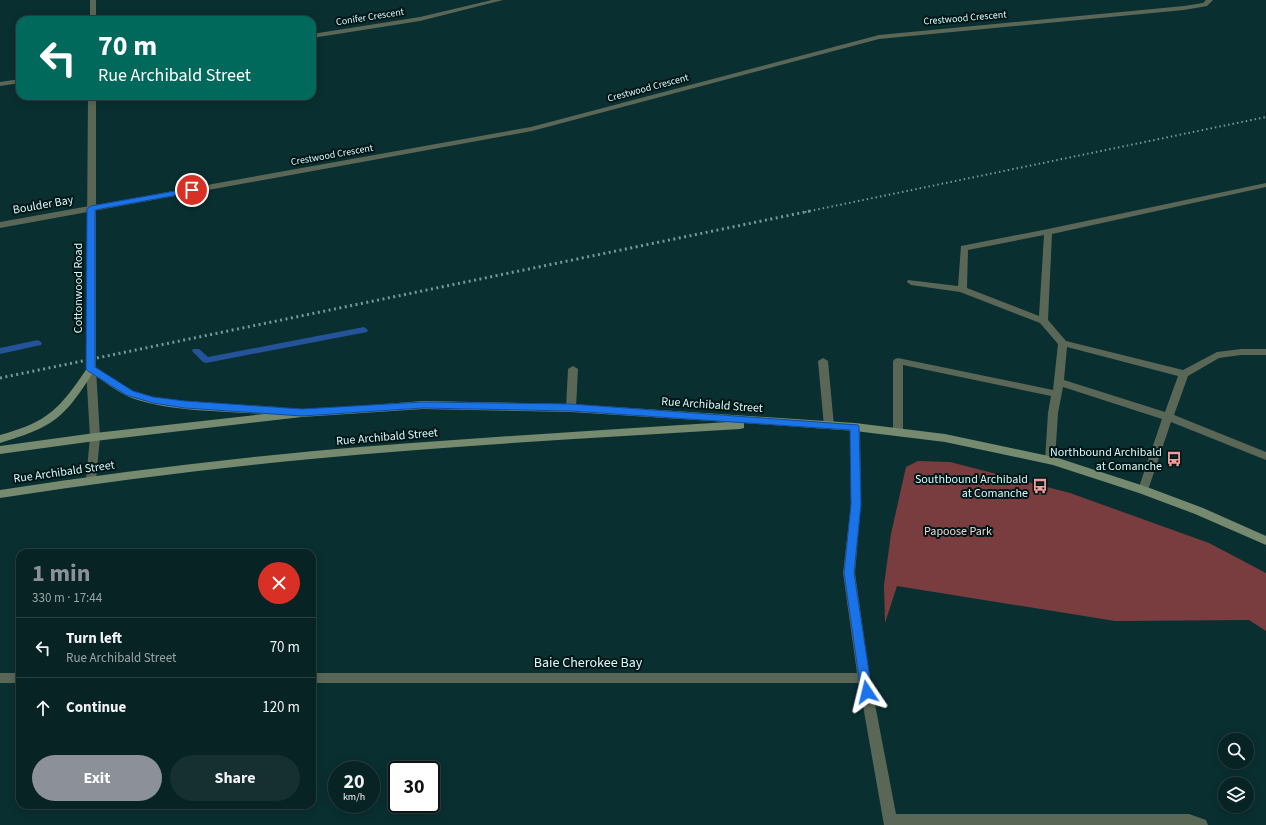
<!DOCTYPE html>
<meta charset="utf-8">
<style>
body{margin:0;font-family:"Source Sans 3",sans-serif;background:#162f31;color:#f1f3f6;height:100vh;display:flex;flex-direction:column;font-size:15px;white-space:nowrap}
*{box-sizing:border-box;margin:0}
p{font-size:13px;color:#98a4a6}
.icon{flex:none;width:22px;height:22px;fill:none;stroke:currentColor;stroke-width:2;stroke-linecap:round;stroke-linejoin:round}
.map{position:relative;flex:1;overflow:hidden}
.details{position:absolute;left:16px;top:549px;width:300px;height:260px;display:flex;flex-direction:column;background:#082324;border-radius:12px;box-shadow:0 2px 10px #0003,0 0 0 1px #294041}
.details>*{flex:none}
.guide{position:absolute;left:16px;top:16px;width:300px;height:84px;border-radius:12px;box-shadow:0 2px 10px #0003,0 0 0 1px #294041;background:#00695c;color:#fff;overflow:hidden}
.fabs{position:absolute;left:1218px;top:733px;display:grid;gap:8px}
.fabs a{display:grid;place-items:center;width:36px;height:36px;border-radius:50%;background:#082324;box-shadow:0 2px 10px #0003,0 0 0 1px #294041;font-size:20px}
.speed{position:absolute;left:328px;top:761px;display:flex;gap:8px;font-size:20px;font-weight:700;text-align:center}
.speed>*{display:grid;place-content:center;width:52px;height:52px;border-radius:50%;background:#082324;box-shadow:0 2px 10px #0003,0 0 0 1px #294041;line-height:1}
.speed small{font-size:10px;font-weight:400}
.speed .limit{border:2px solid #111;border-radius:6px;background:#fff;color:#111}
.pin{position:absolute;display:grid;place-items:center;width:34px;height:34px;color:#fff;margin:-17px;border:2px solid #fff;border-radius:50%;box-shadow:0 1px 4px #0007}
.me{position:absolute;width:44px;margin:-22px;rotate:350deg;stroke-linejoin:round;filter:drop-shadow(0 0 3px #0008)}
.turn{display:flex;align-items:center;gap:14px;height:84px;padding:0 16px;font-size:18px}
.turn .icon{width:52px;height:52px;stroke-width:2.5}
.turn b{display:block;font-size:28px;line-height:34px}
.round{display:grid;place-items:center;flex:none;width:42px;height:42px;border-radius:21px;background:#162f31}
.overview{display:flex;align-items:center;justify-content:space-between;height:68px;padding:0 16px}
h1{font-size:24px;font-weight:700;line-height:30px;color:#8c9099}
.button{display:flex;gap:8px;margin-top:auto;padding:8px 16px}
.button a{flex:1;height:46px;border-radius:24px;background:#8c9099;color:#fff;font-size:16px;font-weight:700;line-height:46px;text-align:center}
.button a+a{background:#162f31;color:#f1f3f6}
ul{padding:0;list-style:none}
li{display:flex;align-items:center;gap:12px;height:60px;padding:0 16px;border-top:1px solid #294041}
li div{flex:1}
li b{display:block;font-size:15px}
li em{font-style:normal}
.map>svg:first-child{display:block}
</style>
<div class="map">
<svg width="1266" height="825" viewBox="0 0 1266 825">
<rect width="100%" height="100%" fill="#0a2f30"/>
<path fill="#7a3d3f" d="M 918,461 L 950,462 L 1070,493 L 1209,543 L 1266,573 L 1266,631 L 1249,620 L 1115,621 L 897,586 L 885,623 L 884,585 L 891,534 L 906,467 Z"/>
<g fill="none" stroke-linecap="round" stroke-linejoin="round">
<g fill="#25539a" fill-rule="evenodd">
<path d="M 364,327 L 368,330 L 367,332 L 206,363 L 203,362 L 192,351 L 193,349 L 199,349 L 208,357 Z"/>
<path d="M 38,340 L 42,343 L 41,345 L 0,354 L 0,348 Z"/>
</g>
<g fill="#5a6756" fill-rule="evenodd">
<path d="M 1266,183 L 1266,187 L 1052,234 L 1048,320 L 1066,341 L 1183,370 L 1217,352 L 1241,349 L 1266,349 L 1266,355 L 1241,355 L 1219,358 L 1188,376 L 1174,415 L 1266,452 L 1266,460 L 1171,422 L 1148,490 L 1147,493 L 1139,493 L 1138,490 L 1162,419 L 1063,387 L 1058,413 L 1055,460 L 1054,463 L 1046,463 L 1045,460 L 1048,413 L 1051,396 L 903,365 L 903,432 L 902,435 L 894,435 L 893,432 L 893,361 L 895,359 L 898,358 L 1053,390 L 1058,344 L 1040,323 L 960,292 L 911,285 L 907,282 L 908,280 L 958,286 L 961,246 L 1048,229 ZM 1044,235 L 1039,316 L 967,288 L 968,250 ZM 1067,347 L 1178,376 L 1165,412 L 1064,380 Z"/>
<path d="M 823,358 L 828,361 L 834,426 L 833,429 L 825,429 L 824,426 L 818,361 Z"/>
<path d="M 573,366 L 578,369 L 576,408 L 575,411 L 567,411 L 566,408 L 568,369 Z"/>
</g>
<g fill="#5a6756" fill-rule="evenodd">
<path d="M 492,0 L 503,0 L 420,21 L 312,38 L 312,34 L 420,17 Z"/>
<path d="M 1206,0 L 1213,0 L 1207,6 L 1184,10 L 879,39 L 532,131 L 0,228 L 0,222 L 531,127 L 879,35 L 1184,6 L 1203,3 Z"/>
<path d="M 20,79 L 20,83 L 0,86 L 0,82 Z"/>
<path d="M 855,423 L 859,424 L 860,427 L 861,504 L 855,573 L 870,678 L 896,814 L 1189,814 L 1206,820 L 1208,825 L 884,825 L 859,683 L 312,683 L 312,673 L 857,673 L 843,573 L 851,504 L 850,427 L 851,424 Z"/>
<rect x="0" y="673" width="20" height="10"/>
</g>
<g fill="#5a6756" fill-rule="evenodd">
<rect x="90" y="0" width="6" height="20"/>
<path d="M 88,96 L 96,96 L 96,369 L 100,437 L 96,480 L 95,483 L 87,483 L 86,480 L 90,437 L 86,369 Z"/>
</g>
<path fill="#758a6f" fill-rule="evenodd" d="M 91,366 L 133,391 L 153,397 L 185,401 L 277,407 L 281,408 L 282,412 L 423,401 L 571,404 L 855,423 L 945,434 L 1058,458 L 1147,487 L 1203,508 L 1266,536 L 1266,545 L 1195,514 L 1139,493 L 1053,465 L 945,442 L 855,431 L 744,423 L 744,428 L 740,429 C 597,438 454,445 311,459 C 207,469 103,482 0,498 L 0,490 C 104,474 209,461 314,451 C 451,439 590,431 728,422 L 571,412 L 423,409 L 302,417 L 95,441 L 0,454 L 0,446 L 95,433 L 264,414 C 223,411 165,412 127,396 C 115,390 104,381 92,374 C 63,420 52,427 0,443 L 0,435 C 50,421 59,409 88,367 Z"/>
<path stroke="#759899" stroke-width="2" stroke-dasharray="1.5 3" stroke-linecap="butt" d="M 805,212 L 1266,117"/>
<path stroke="#759899" stroke-width="3" stroke-dasharray="2 3.5" stroke-linecap="butt" d="M 0,378 L 810,211"/>
</g>
<path fill="#1a73e8" stroke="#114b97" d="M 192,188 L 194,189 L 194,192 L 95,210 L 95,367 L 133,391 L 153,397 L 185,401 L 302,409 L 423,402 L 571,404 L 858,425 L 859,427 L 861,504 L 854,573 L 872,692 L 871,696 L 867,697 L 863,696 L 861,692 L 844,573 L 851,504 L 850,430 L 571,411 L 423,408 L 302,416 L 185,408 L 153,403 L 126,395 L 88,371 L 86,369 L 87,209 L 91,206 Z"/>
<defs>
<g id="bus-bare" transform="scale(1.2)"><path d="M-5-6H5V4H4V6H2V4H-2V6H-4V4H-5ZM-3.5-4V0h7V-4ZM-3.5 1.2v1.5H-2V1.2ZM2 1.2v1.5H3.5V1.2Z" fill="#f59b9c" stroke="#001617" stroke-width="2.5" paint-order="stroke"/></g>
</defs>
<g fill-rule="evenodd">
<use href="#bus-bare" x="1174" y="459"/>
<use href="#bus-bare" x="1040" y="486"/>
</g>
<g text-anchor="middle" dominant-baseline="central" stroke-width="4" stroke-linejoin="round" paint-order="stroke">
<g font-size="10" fill="#d8f9fa" stroke="#001617">
<text transform="translate(370 17) rotate(-9)">Conifer Crescent</text>
<text transform="translate(965 18) rotate(-5)">Crestwood Crescent</text>
<text transform="translate(648 88) rotate(-15)">Crestwood Crescent</text>
<text transform="translate(332 155) rotate(-10)">Crestwood Crescent</text>
</g>
<g font-size="12" fill="#d8f9fa" stroke="#001617">
<text transform="translate(43 205) rotate(-10)">Boulder Bay</text>
<text transform="translate(78 288) rotate(-90)">Cottonwood Road</text>
<text transform="translate(712 405) rotate(4)">Rue Archibald Street</text>
<text transform="translate(387 437) rotate(-5)">Rue Archibald Street</text>
<text transform="translate(64 472) rotate(-8)">Rue Archibald Street</text>
</g>
<g font-size="12" fill="#d8f9fa" stroke="#001617" text-anchor="end">
<text x="1162" y="452">Northbound Archibald<tspan x="1162" dy="14">at Comanche</tspan></text>
<text x="1028" y="479">Southbound Archibald<tspan x="1028" dy="14">at Comanche</tspan></text>
</g>
<g font-size="12" fill="#f0d4d3" stroke="#001617">
<text x="958" y="531">Papoose Park</text>
</g>
<g font-size="14" fill="#d8f9fa" stroke="#001617">
<text x="588" y="663">Baie Cherokee Bay</text>
</g>
</g>
</svg>
<div class="fabs">
<a><svg class="icon" aria-label="search" viewBox="0 0 24 24"><circle cx="10" cy="10" r="6"/><path d="M15 15l6 6"/></svg></a>
<a><svg class="icon" aria-label="layers" viewBox="0 0 24 24"><path d="M12 4l9 5-9 5-9-5zM3 14l9 5 9-5"/></svg></a>
</div>
<div class="speed"><div>20<small>km/h</small></div><div class="limit">30</div></div>
<div class="pin" style="left:192px;top:190px;background:#d93025"><svg class="icon" aria-label="arrive" viewBox="0 0 24 24"><path d="M6 21V4h12l-3 4 3 4H6"/></svg></div>
<svg class="me" style="left:867px;top:692px" viewBox="-20 -20 40 40"><path d="M0-17L14 15 0 8-14 15z" fill="#1a73e8" stroke="#fff" stroke-width="4"/></svg>
<div class="guide">
<div class="turn"><svg class="icon" aria-label="left" viewBox="0 0 24 24"><path d="M17 20v-9H6M10 6l-5 5 5 5"/></svg><div><b>70 m</b>Rue Archibald Street</div></div>
</div>
<section class="details">
<div class="overview"><div><h1>1 min</h1><p>330 m · 17:44</p></div><a class="round" style="background:#d93025;color:#fff"><svg class="icon" aria-label="close" viewBox="0 0 24 24"><path d="M6 6l12 12M18 6L6 18"/></svg></a></div>
<ul>
<li><svg class="icon" aria-label="left" viewBox="0 0 24 24"><path d="M17 20v-9H6M10 6l-5 5 5 5"/></svg><div><b>Turn left</b><p>Rue Archibald Street</p></div><em>70 m</em></li>
<li><svg class="icon" aria-label="ahead" viewBox="0 0 24 24"><path d="M12 20V5M6 11l6-6 6 6"/></svg><div><b>Continue</b></div><em>120 m</em></li>
</ul>
<div class="button"><a>Exit</a><a>Share</a></div>
</section>
</div>
